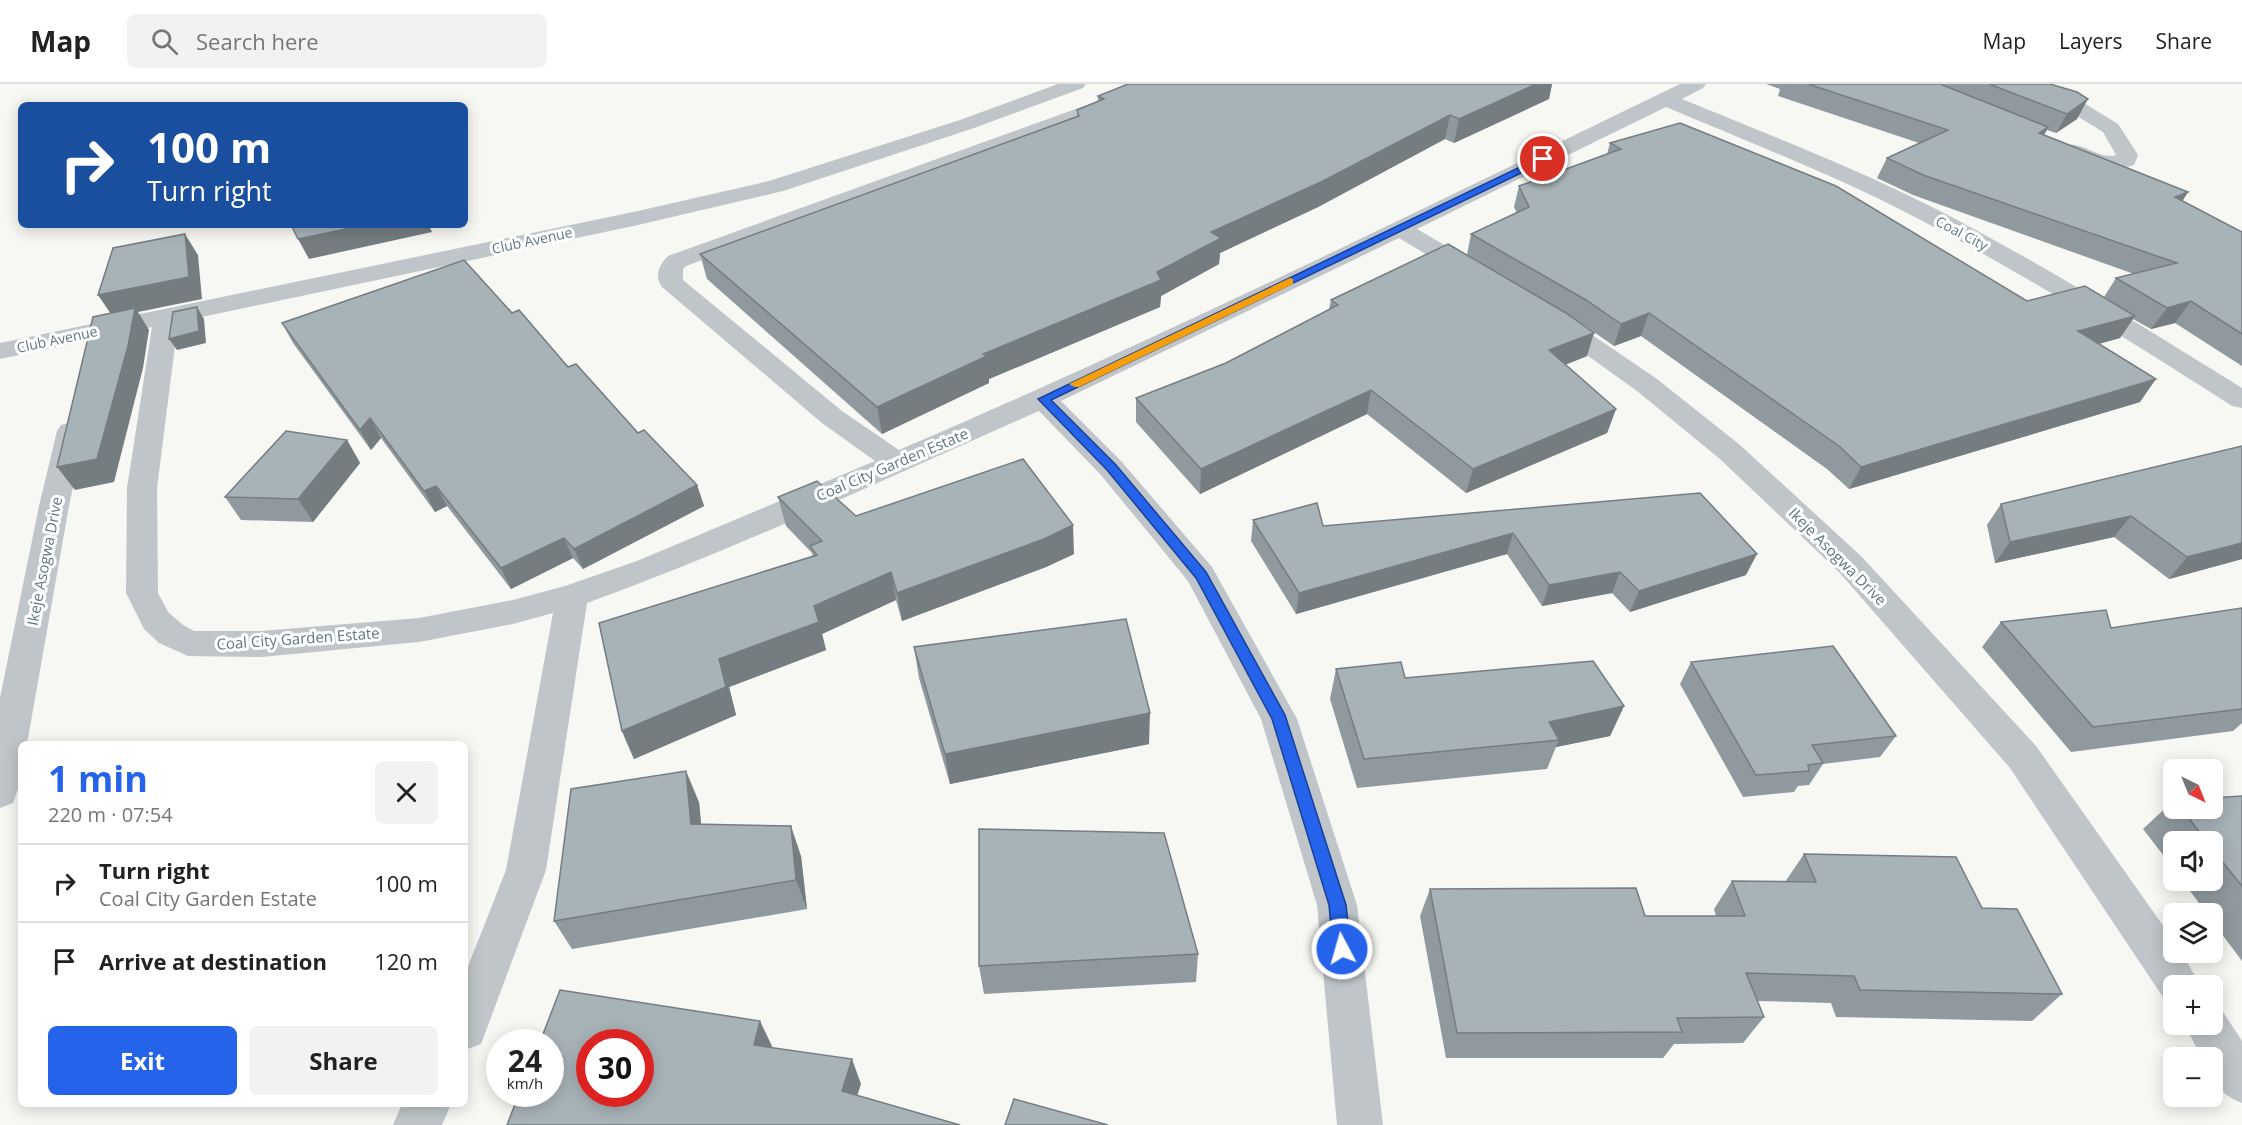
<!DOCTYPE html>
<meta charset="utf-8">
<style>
body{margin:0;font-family:"Open Sans",sans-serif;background:#f2f2f2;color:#222;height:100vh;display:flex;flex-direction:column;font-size:22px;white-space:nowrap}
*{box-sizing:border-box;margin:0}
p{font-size:20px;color:#767676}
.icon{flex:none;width:33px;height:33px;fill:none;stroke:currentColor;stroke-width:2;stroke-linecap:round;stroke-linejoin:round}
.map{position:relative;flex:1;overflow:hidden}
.side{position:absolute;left:18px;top:657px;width:450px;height:366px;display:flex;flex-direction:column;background:#fff;border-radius:9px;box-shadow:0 3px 15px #0003}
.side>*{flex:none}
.banner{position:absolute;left:18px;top:18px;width:450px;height:126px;border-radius:9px;box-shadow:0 3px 15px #0003;background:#1a4fa0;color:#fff;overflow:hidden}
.needle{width:39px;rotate:137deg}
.buttons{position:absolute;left:2163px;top:675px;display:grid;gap:12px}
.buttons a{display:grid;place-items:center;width:60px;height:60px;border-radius:9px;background:#fff;box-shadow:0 3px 15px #0003;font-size:30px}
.speed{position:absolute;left:486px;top:945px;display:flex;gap:12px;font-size:30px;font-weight:700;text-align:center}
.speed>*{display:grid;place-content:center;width:78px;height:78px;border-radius:50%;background:#fff;box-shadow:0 3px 15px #0003;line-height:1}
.speed small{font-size:15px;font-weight:400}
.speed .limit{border:9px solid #d22;background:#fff;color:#111}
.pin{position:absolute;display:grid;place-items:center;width:51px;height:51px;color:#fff;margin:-26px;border:3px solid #fff;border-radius:50%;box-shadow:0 2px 6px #0007}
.me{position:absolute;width:66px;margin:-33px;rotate:354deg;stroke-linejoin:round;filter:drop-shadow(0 0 4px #0008)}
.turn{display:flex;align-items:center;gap:21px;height:126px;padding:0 30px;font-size:27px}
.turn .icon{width:78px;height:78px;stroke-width:2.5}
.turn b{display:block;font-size:42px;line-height:51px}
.round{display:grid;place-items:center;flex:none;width:63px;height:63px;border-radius:9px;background:#f2f2f2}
.summary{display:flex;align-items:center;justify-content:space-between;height:102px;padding:0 30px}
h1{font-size:36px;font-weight:700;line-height:45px;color:#2563eb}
.button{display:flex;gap:12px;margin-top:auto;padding:12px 30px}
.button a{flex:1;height:69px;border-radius:9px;background:#2563eb;color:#fff;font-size:24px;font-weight:700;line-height:69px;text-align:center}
.button a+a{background:#f2f2f2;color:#222}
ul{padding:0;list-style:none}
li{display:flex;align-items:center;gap:18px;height:78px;padding:0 30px;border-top:2px solid #e0e0e0}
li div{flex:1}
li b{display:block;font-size:22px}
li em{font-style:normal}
header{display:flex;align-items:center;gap:36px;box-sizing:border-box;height:84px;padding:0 30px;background:#fff;border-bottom:2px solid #e0e0e0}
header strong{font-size:28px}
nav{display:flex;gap:33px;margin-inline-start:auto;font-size:21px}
.search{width:420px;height:54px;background:#f2f2f2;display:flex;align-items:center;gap:15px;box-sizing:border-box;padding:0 21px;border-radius:9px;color:#767676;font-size:22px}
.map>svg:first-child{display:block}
</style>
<header>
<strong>Map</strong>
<div class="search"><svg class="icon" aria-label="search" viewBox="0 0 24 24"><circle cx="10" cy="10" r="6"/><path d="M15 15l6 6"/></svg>Search here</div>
<nav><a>Map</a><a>Layers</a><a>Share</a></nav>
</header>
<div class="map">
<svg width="2242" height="1041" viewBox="0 0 2242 1041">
<rect width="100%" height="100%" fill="#f7f7f3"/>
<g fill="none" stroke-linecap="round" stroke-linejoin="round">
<g fill="#bfc5c8" fill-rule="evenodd">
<path d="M 1058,0 L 1086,0 L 1083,4 L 974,44 L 783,107 L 638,141 L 178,238 L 157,404 L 158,509 L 168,528 L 183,541 L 194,547 L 261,547 L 419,534 L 513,516 L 565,502 L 637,477 L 875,377 L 822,339 L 662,203 C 654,192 659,181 668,172 L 1145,0 L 1174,0 L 1171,4 L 686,182 L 683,185 L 683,196 L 842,327 L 899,366 C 1164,253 1422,125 1680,0 L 1706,0 L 1703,4 L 1682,15 C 1764,49 1848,81 1928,121 C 2036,176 2139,240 2242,304 L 2242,324 L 2232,322 C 2127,255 2022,188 1911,131 C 1832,90 1748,58 1666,23 L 1417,145 L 1482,183 L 1485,188 L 1482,193 L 1473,195 L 1464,193 L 1399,154 L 1061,317 L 1121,377 L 1212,483 L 1297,635 L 1357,821 L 1383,1041 L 1337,1041 L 1317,821 L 1261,635 L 1188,497 L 1101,391 L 1039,327 C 889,393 741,463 587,519 L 546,786 L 481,960 L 465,966 L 465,890 L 506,786 L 553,529 L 513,540 L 419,558 L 261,573 L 188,572 L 159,559 L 144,545 L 126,509 L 127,404 L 152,243 L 0,275 L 0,259 L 638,127 L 769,97 L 960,36 Z"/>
<path d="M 2029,0 L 2053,0 L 2118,40 L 2138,71 L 2134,81 C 2108,89 2088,80 2064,71 L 2061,66 L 2064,61 C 2083,57 2099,76 2116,71 L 2103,48 L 2032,4 Z"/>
<path d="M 1554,228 L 1563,231 L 1657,295 L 1740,361 L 1861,472 L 2036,662 L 2174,857 L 2174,868 L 2181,868 L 2201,902 L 2174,902 L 2174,919 L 2165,916 L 2010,684 L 1839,488 L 1720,375 L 1637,307 L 1545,241 L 1541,236 L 1545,231 Z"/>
<path d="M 71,338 L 81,341 L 85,347 L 69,422 L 27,660 L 21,660 L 21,696 L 13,719 L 0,724 L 0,614 L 39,422 L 57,347 L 61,341 Z"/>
<path d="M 2212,922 L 2221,925 L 2242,957 L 2242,1019 C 2219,1010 2212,998 2212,974 L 2202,974 L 2184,940 L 2212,940 Z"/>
<path d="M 402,1020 L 451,1020 L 442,1041 L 393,1041 Z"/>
</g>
</g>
<g fill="#909a9e">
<path d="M 1128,0 L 1552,0 L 1549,15 L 1454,59 L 1445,55 L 1318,123 L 1220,169 L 1219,180 L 1161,212 L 1160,223 L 989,295 L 989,299 L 882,350 L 707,195 L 700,170 L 1077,32 L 1077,26 L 1098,18 L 1098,12 Z"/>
<path d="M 1766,0 L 2050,0 L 2077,35 L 2056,49 L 2047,46 L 2044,51 L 2188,108 L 2182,117 L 2242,148 L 2242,282 L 2175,239 L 2151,245 L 2133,235 L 2120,254 L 2099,260 L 2140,318 L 1849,405 L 1827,385 L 1641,252 L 1614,262 L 1578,237 L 1587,272 L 1565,281 L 1616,325 L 1607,349 L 1466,409 L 1367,330 L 1200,410 L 1136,338 L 1136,314 L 1226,279 L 1329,225 L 1331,216 L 1467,171 L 1471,150 L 1517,129 L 1514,123 L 1519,102 L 1607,70 L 1610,59 L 2027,217 L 2104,213 L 2116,194 L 2134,190 L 1913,111 L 1877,94 L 1887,74 L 1919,59 L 1778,12 L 1780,5 Z"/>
<path d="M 512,229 L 638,349 L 697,401 L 704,422 L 583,485 L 573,474 L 511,505 L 447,422 L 435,428 L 381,354 L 371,366 L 293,259 L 282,239 Z"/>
<path d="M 347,356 L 360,379 L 313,438 L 241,436 L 225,413 Z"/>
<path d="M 2242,362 L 2242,475 L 2169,495 L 2114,453 L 1995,479 L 1987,441 L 2001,420 Z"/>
<path d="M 1700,409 L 1746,491 L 1630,528 L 1612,509 L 1542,522 L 1507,470 L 1296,530 L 1251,457 L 1253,436 L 1323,442 Z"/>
<path d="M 778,413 L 856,432 L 1074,470 L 1046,483 L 902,537 L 896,516 L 822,550 L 826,566 L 729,603 L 736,631 L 634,675 L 622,647 L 813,473 L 812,469 L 786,442 Z"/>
<path d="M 2242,524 L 2242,639 L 2233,647 L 2071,668 L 1982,563 L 2001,538 L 2111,544 Z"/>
<path d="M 914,563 L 1149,660 L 950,700 L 919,594 Z"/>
<path d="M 1691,578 L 1896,652 L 1880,673 L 1823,680 L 1809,701 L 1798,702 L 1794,708 L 1743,713 L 1680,600 Z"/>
<path d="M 1336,585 L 1405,594 L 1624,622 L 1610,652 L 1556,663 L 1547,685 L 1357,704 L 1330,615 Z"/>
<path d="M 2242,712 L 2242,877 L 2212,837 L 2212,830 L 2207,830 L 2182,796 L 2212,796 L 2212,758 L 2174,758 L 2174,785 L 2143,745 L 2174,716 L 2174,724 L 2212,724 Z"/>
<path d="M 699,718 L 701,740 L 801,772 L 807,825 L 572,865 L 554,837 Z"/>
<path d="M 1804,770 L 1982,824 L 2062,910 L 2032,937 L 1836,933 L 1831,919 L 1757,917 L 1764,933 L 1743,959 L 1674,960 L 1663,974 L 1446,974 L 1420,832 L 1430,805 L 1645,832 L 1716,832 L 1714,825 L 1732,797 L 1785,798 Z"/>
<path d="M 1198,870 L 1196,898 L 984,910 L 979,882 Z"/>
</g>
<g fill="#767d81">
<path d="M 1536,0 L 1552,0 L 1549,15 L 1454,59 L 1459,35 Z"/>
<path d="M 2088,15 L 2077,35 L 2056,49 L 2067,30 Z"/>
<path d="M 1450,31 L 1445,55 L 1318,123 L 1220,169 L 1219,180 L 1161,212 L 1160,223 L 989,295 L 989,299 L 882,350 L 877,323 L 983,270 L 1157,188 L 1211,148 Z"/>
<path d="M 2048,43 L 2037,62 L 2039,49 Z"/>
<path d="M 2188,108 L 2175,129 L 2175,113 Z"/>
<path d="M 365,141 L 429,141 L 432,148 L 309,175 L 298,155 Z"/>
<path d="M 185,150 L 198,171 L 202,215 L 138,228 L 149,246 L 143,284 L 114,398 L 75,406 L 57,383 L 113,233 L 98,211 Z"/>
<path d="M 2191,217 L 2175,239 L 2151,245 L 2167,224 Z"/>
<path d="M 197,223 L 204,235 L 206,259 L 177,266 L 169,255 Z"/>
<path d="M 1649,229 L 1641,252 L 1614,262 L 1621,240 Z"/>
<path d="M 2135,232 L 2120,254 L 2064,269 L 2078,247 Z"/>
<path d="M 1594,249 L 1587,272 L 1542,290 L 1549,266 Z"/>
<path d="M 2156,295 L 2140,318 L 1849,405 L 1861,383 Z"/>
<path d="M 1371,306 L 1367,330 L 1200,410 L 1201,385 Z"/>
<path d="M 1616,325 L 1607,349 L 1466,409 L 1473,385 Z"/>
<path d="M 370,334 L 381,354 L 371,366 L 360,346 Z"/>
<path d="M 347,356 L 360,379 L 313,438 L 298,415 Z"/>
<path d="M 697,401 L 704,422 L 583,485 L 574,465 Z"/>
<path d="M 436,402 L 447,422 L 435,428 L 424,407 Z"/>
<path d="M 2131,432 L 2114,453 L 1995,479 L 2010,458 Z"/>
<path d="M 1073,441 L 1074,470 L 1046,483 L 902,537 L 897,509 Z"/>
<path d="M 1513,449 L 1507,470 L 1296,530 L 1299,509 Z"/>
<path d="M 564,454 L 573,474 L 511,505 L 501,484 Z"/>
<path d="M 2242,459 L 2242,475 L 2169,495 L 2187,473 Z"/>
<path d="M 1757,470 L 1746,491 L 1630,528 L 1639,507 Z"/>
<path d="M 891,488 L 896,516 L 822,550 L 826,566 L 729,603 L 736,631 L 634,675 L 622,647 L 719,575 L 814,522 Z"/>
<path d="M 1620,488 L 1612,509 L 1542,522 L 1549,501 Z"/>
<path d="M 1624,622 L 1610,652 L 1556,663 L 1559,656 L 1549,638 Z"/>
<path d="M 1150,629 L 1149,660 L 950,700 L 945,670 Z"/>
<path d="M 686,687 L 699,718 L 704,770 L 691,740 Z"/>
<path d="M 791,742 L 801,772 L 807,825 L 796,796 Z"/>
<path d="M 760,937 L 772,962 L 766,986 L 754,961 Z"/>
<path d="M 852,975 L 861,1000 L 851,1031 L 842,1007 Z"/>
</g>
<g fill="#a8b3b8" stroke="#767d81" stroke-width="1.5" fill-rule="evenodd">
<path d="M 1128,0 L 1536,0 L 1459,35 L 1450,31 L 1321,98 L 1211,148 L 1221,154 L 1157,188 L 1161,196 L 983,270 L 987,272 L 877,323 L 700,170 L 1079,32 L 1077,26 L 1104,15 L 1098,12 Z"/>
<path d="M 1808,0 L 1940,0 L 2048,43 L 2039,49 L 2188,108 L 2175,113 L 2242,148 L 2242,250 L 2191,217 L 2167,224 L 2116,194 L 2177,179 L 1923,91 L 1887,74 L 1948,46 Z"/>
<path d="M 1989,0 L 2050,0 L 2077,8 L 2088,15 L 2067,30 Z"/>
<path d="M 1680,39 L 1836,102 L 2027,217 L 2085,202 L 2135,232 L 2078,247 L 2156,295 L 1861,383 L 1839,362 L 1649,229 L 1621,240 L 1586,216 L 1471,150 L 1529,123 L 1519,102 L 1621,65 L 1610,59 Z"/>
<path d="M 291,141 L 365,141 L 298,155 Z"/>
<path d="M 185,150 L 189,193 L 98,211 L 113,164 Z"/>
<path d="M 1448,160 L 1566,229 L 1594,249 L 1549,266 L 1616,325 L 1473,385 L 1371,306 L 1201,385 L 1136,314 L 1226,279 L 1338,221 L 1331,216 Z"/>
<path d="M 464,176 L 512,229 L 519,226 L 568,283 L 576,280 L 638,349 L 644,346 L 697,401 L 574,465 L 564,454 L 501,484 L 436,402 L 424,407 L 370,334 L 360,346 L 282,239 Z"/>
<path d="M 197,223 L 199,247 L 169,255 L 173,228 Z"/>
<path d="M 135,224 L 128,262 L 97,375 L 57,383 L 93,233 Z"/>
<path d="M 286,347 L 347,356 L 298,415 L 225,413 Z"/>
<path d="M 2242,362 L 2242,459 L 2187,473 L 2131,432 L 2010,458 L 2001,420 Z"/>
<path d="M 1023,375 L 1073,441 L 1044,455 L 897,509 L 891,488 L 814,522 L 819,538 L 719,575 L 726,603 L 622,647 L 599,539 L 817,471 L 810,462 L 822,457 L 778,413 L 817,397 L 856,432 Z"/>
<path d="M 1700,409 L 1757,470 L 1639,507 L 1620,488 L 1549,501 L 1513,449 L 1299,509 L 1253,436 L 1317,419 L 1323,442 Z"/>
<path d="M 2242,524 L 2242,625 L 2093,643 L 2001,538 L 2106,526 L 2111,544 Z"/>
<path d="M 1126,535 L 1150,629 L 945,670 L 914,563 Z"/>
<path d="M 1833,562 L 1896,652 L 1812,661 L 1823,679 L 1808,681 L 1809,687 L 1756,691 L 1691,578 Z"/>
<path d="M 1593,577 L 1624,622 L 1549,638 L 1559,656 L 1364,675 L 1336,585 L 1401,578 L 1405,594 Z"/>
<path d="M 686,687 L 691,740 L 791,742 L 796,796 L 554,837 L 571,705 Z"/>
<path d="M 2242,712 L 2242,802 L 2212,765 L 2212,758 L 2207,758 L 2181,724 L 2212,724 L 2212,714 Z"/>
<path d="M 979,745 L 1164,749 L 1198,870 L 979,882 Z"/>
<path d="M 1804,770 L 1956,773 L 1982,824 L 2017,825 L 2062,910 L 1860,906 L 1854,892 L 1746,889 L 1764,933 L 1677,934 L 1682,948 L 1457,949 L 1430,805 L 1636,804 L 1645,832 L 1745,832 L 1732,797 L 1816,798 Z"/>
<path d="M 560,906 L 760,937 L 754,961 L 852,975 L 842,1007 L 960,1041 L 507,1041 L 519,1010 L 550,1010 L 550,958 L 540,958 ZM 590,958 L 640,958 L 640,1010 L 590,1010 Z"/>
<path d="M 1014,1015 L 1108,1041 L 1005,1041 Z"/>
</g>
<path fill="#2563eb" stroke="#184099" stroke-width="1.5" d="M 1543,72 L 1546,73 L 1546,77 L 1051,316 L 1116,381 L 1206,488 L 1285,631 L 1346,821 L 1351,865 L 1348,870 L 1342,873 L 1336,870 L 1333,865 L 1329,821 L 1272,635 L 1196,494 L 1107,386 L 1038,315 Z"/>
<path fill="#f59e0b" d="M 1290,194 L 1293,195 L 1293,200 L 1079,303 L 1075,303 L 1069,300 Z"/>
<g text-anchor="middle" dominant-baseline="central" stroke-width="6" stroke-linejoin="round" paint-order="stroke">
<g font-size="14" fill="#5f7681" stroke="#fff">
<text transform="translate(1962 149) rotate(28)">Coal City</text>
<text transform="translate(532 156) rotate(-12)">Club Avenue</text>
<text transform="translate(57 255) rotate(-12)">Club Avenue</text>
</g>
<g font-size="15" fill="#5f7681" stroke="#fff">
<text transform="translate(892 380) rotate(-23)">Coal City Garden Estate</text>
<text transform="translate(1838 472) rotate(45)">Ikeje Asogwa Drive</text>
<text transform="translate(44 477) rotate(-79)">Ikeje Asogwa Drive</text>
<text transform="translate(298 554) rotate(-4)">Coal City Garden Estate</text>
</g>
</g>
</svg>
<div class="buttons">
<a><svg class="needle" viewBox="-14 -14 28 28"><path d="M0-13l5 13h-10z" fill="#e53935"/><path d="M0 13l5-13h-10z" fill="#767676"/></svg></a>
<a><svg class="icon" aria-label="sound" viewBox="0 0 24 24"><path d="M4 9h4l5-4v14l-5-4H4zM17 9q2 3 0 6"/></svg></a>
<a><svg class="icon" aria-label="layers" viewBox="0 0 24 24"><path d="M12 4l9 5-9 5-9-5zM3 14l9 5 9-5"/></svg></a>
<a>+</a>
<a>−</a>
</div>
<div class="speed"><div>24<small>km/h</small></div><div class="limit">30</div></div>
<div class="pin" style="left:1543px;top:75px;background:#d93025"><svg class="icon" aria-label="arrive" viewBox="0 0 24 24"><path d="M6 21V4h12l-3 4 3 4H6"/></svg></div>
<svg class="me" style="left:1342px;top:865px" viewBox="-20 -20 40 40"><circle r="17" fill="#2563eb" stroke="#fff" stroke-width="3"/><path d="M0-11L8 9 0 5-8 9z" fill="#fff"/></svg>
<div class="banner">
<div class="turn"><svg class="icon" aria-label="right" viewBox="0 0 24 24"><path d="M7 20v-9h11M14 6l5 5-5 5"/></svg><div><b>100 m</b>Turn right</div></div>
</div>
<section class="side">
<div class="summary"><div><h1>1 min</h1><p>220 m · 07:54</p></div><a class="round"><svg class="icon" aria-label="close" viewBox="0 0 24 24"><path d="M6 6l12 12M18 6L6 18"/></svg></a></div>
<ul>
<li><svg class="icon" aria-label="right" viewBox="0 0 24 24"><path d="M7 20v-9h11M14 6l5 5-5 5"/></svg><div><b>Turn right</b><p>Coal City Garden Estate</p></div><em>100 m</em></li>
<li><svg class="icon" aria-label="arrive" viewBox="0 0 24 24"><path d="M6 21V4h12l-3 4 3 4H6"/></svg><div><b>Arrive at destination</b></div><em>120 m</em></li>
</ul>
<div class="button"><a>Exit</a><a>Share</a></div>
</section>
</div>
